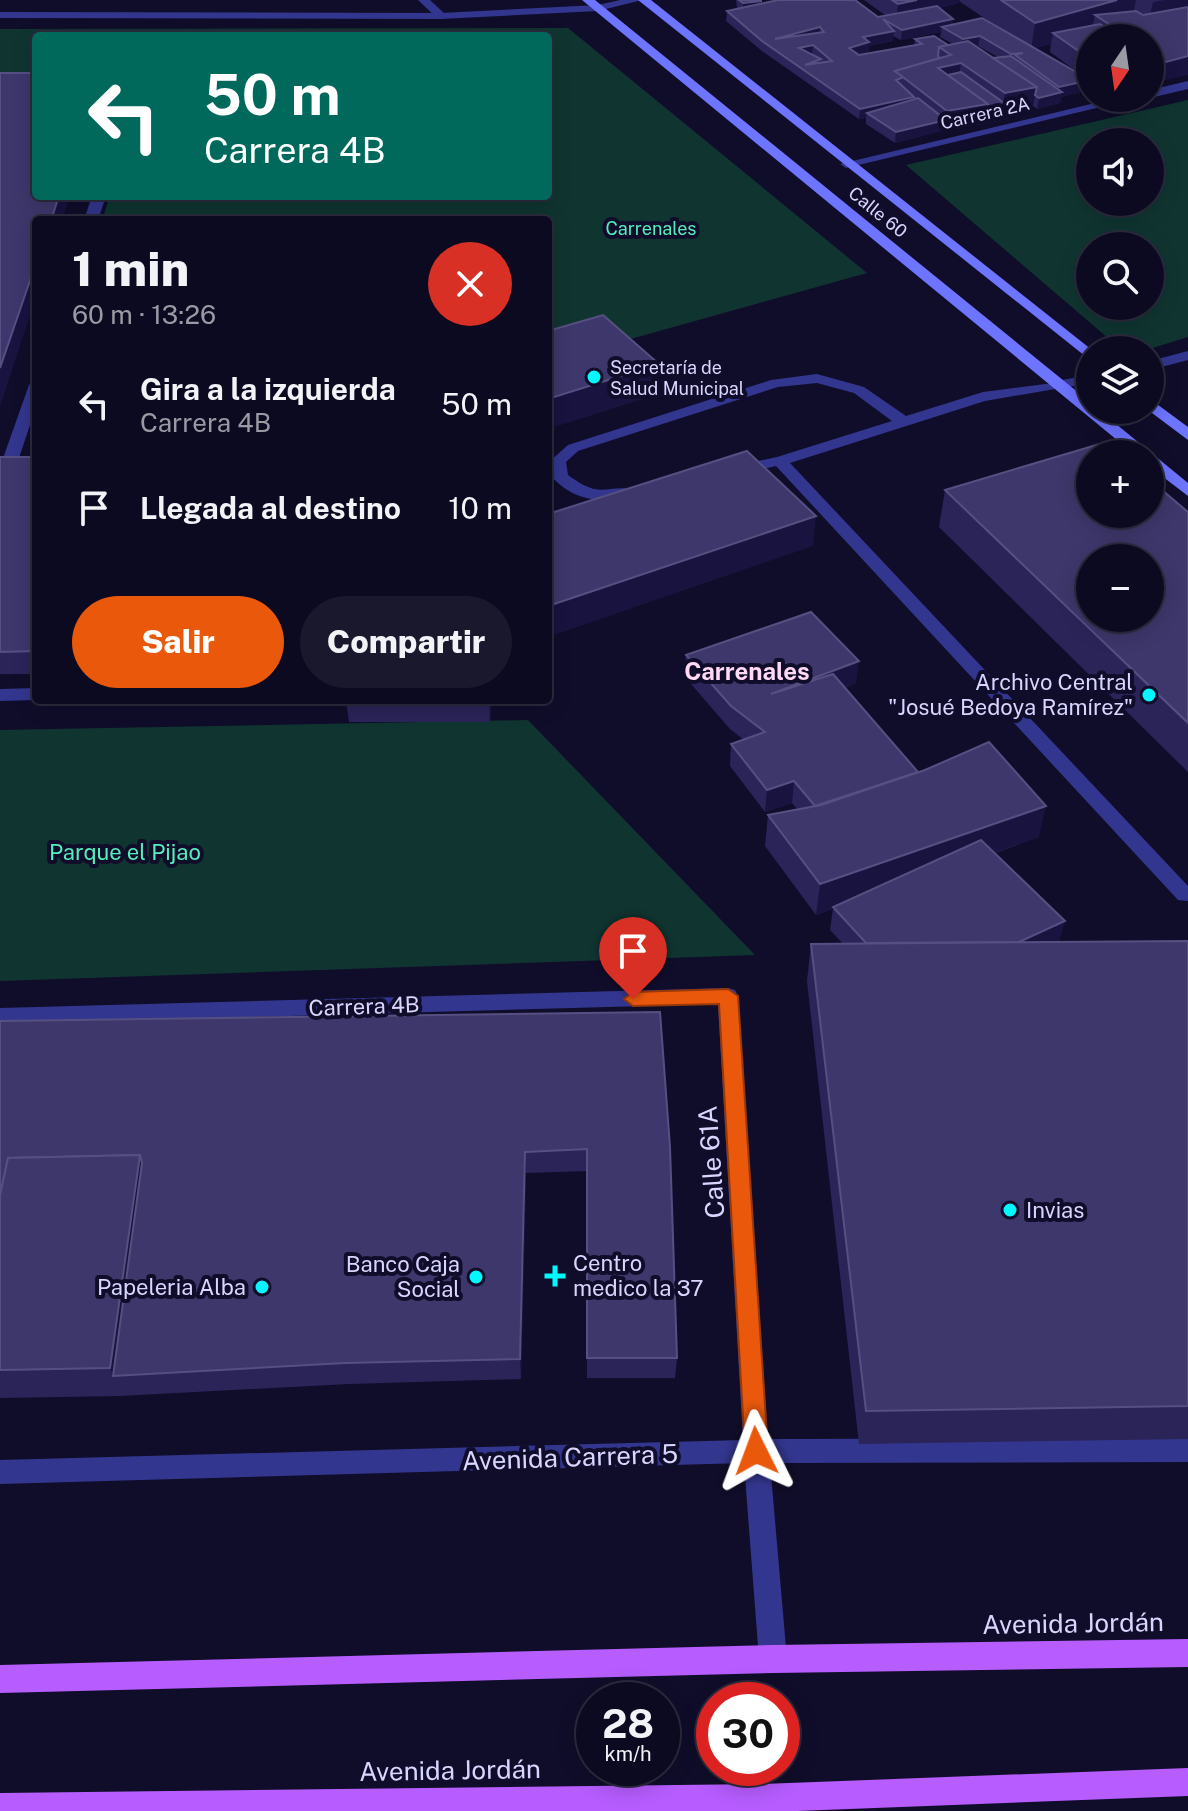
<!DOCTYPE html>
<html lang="es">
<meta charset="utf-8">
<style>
body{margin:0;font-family:"Public Sans",sans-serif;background:#1a182d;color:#f1f3f6;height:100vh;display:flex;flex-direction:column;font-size:30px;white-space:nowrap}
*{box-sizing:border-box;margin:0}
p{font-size:26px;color:#9a9aa5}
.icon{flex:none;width:44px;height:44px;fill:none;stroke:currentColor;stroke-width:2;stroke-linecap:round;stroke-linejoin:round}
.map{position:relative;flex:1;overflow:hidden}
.panel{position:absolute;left:32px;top:216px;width:520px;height:488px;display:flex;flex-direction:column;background:#0c0a20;border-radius:8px;box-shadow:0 4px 20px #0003,0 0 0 2px #2c2b3e}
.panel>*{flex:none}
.guide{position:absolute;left:32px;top:32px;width:520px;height:168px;border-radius:8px;box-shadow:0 4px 20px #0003,0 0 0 2px #2c2b3e;background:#00695c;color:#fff;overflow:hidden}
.needle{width:52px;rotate:193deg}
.controls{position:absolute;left:1076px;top:24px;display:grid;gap:16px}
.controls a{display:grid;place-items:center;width:88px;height:88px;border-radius:50%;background:#0c0a20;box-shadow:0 4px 20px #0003,0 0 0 2px #2c2b3e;font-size:40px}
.speed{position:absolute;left:576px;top:1682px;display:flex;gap:16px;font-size:40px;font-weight:700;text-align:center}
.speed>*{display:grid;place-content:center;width:104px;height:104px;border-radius:50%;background:#0c0a20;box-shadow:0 4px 20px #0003,0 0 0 2px #2c2b3e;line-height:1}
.speed small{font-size:20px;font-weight:400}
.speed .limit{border:12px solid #d22;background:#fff;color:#111}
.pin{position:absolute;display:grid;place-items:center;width:68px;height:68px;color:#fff;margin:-82px -34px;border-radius:50% 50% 50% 0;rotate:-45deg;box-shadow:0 0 8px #0007}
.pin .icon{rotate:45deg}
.me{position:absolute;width:88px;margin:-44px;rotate:357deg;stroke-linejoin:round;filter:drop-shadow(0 0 6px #0008)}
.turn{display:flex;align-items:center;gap:28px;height:168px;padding:0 40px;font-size:36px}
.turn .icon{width:104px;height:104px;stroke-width:2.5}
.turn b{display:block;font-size:56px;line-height:68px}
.round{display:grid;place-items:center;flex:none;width:84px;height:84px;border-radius:42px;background:#1a182d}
.overview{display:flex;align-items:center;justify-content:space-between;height:136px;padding:0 40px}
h1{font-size:48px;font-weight:800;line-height:60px}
.button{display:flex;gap:16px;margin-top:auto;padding:16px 40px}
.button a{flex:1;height:92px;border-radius:48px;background:#ea580c;color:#fff;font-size:32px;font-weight:800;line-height:92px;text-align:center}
.button a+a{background:#1a182d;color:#f1f3f6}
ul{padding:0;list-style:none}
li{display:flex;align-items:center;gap:24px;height:104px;padding:0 40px}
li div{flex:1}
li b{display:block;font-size:30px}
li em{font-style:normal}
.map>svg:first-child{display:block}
</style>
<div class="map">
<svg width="1188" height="1811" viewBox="0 0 1188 1811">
<rect width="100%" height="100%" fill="#100d2a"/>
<g fill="#103531" fill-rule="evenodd">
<path d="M 568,28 L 867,273 L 548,362 L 548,220 L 102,220 L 110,196 L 548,196 L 548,36 L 36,36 L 36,85 L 0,85 L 0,29 Z"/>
<path d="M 1188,100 L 1188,337 L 1146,350 L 1122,350 L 906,165 ZM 1090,142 L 1150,142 L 1150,202 L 1090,202 ZM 1090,246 L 1150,246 L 1150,306 L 1090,306 Z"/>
<path d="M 528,720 L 755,955 L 0,981 L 0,730 Z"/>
</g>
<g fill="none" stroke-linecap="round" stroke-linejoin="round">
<path fill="#33368e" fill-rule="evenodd" d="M 817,374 L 864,387 L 906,416 L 983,392 L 1061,382 L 1061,388 L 985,401 L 790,463 L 1188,886 L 1188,901 L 1178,900 L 776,466 L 736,475 L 728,470 L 730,467 L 777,457 L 892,421 L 854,393 L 817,383 L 778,387 L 578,451 L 566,462 L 568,475 C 603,501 604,483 637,490 L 637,496 C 606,504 574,502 552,477 L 550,461 L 568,445 L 771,380 Z"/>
<g fill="#33368e" fill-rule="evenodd">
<path d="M 418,0 L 430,0 L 447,16 L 437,18 Z"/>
<path d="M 1188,81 L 1188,89 L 1150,98 L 1150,90 Z"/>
<path d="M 1116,98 L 1138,98 L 846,168 L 840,164 Z"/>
<path d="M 92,196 L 106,196 L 98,220 L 84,220 Z"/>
<path d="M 1188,351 L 1188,360 L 1150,370 L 1150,361 Z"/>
<path d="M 1090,375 L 1090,383 L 1056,389 L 1049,385 L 1051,382 Z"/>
<path d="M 36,381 L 36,407 L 17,464 L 9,469 L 3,467 L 1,464 L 29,385 Z"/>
<path d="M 36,688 L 36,700 L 0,701 L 0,689 Z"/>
<path d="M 728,988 L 735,990 L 738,996 L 768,1439 L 1188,1438 L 1188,1462 L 770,1463 L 787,1659 L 783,1669 L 773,1673 L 763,1669 L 759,1659 L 744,1463 L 0,1484 L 0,1460 L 743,1440 L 718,1004 L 0,1024 L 0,1008 Z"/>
</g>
<path fill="#33368e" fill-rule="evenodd" d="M 620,0 L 642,0 L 598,11 L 441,19 L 0,18 L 0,12 L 441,13 L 598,5 Z"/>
<g fill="#6d74ff" fill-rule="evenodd">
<path d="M 582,0 L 595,0 L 1090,402 L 1090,410 L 1099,410 L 1188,483 L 1188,496 L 1150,467 L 1150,454 L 1134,454 Z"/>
<path d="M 638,0 L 651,0 L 1092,350 L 1090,360 Z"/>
<path d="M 1150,399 L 1188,427 L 1188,440 L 1148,410 Z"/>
</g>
<g fill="#b75dff" fill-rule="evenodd">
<path d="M 1188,1639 L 1188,1667 L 773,1673 L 0,1693 L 0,1665 L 773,1645 Z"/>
<path d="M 1188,1768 L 1188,1796 L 797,1811 L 0,1811 L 0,1793 L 761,1784 Z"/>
</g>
</g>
<g fill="#2b2459" fill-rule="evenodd">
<path d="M 736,0 L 761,0 L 761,3 L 878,17 L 885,15 L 864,0 L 1188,0 L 1162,81 L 1150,73 L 1150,38 L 1090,38 L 1090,81 L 1088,90 L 1061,97 L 1060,103 L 1037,109 L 1033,106 L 1010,111 L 1009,118 L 985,124 L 945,130 L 895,143 L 866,124 L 866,118 L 859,119 L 762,51 L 726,21 L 727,11 L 737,8 ZM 959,1 L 999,28 L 953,24 L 940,8 L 959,3 ZM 941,32 L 940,37 L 953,44 L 948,45 L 915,39 L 914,45 L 861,54 L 868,52 L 869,46 L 893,41 L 893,36 L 901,40 ZM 1051,44 L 1050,52 L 1084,77 L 1035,48 ZM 978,46 L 998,57 L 993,58 L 976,47 Z"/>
<rect x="0" y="457" width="36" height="217"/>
<path d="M 945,490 L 1188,512 L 1188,772 L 939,527 Z"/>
<path d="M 686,655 L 856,683 L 845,688 L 918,772 L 1039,837 L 995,853 L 1059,942 L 1188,941 L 1188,1439 L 859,1444 L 807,981 L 811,944 L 843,944 L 830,930 L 833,909 L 816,915 L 765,846 L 768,815 L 797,809 L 792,803 L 765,812 L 730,766 L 731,744 L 744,740 L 730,729 L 685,677 Z"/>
<path d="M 346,700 L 491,700 L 490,722 L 349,722 Z"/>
<path d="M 660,1012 L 677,1358 L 675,1378 L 587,1378 L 587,1171 L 526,1173 L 521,1379 L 349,1384 L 120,1396 L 0,1398 L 0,1021 Z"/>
</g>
<g fill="#18133f">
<path d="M 917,0 L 960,0 L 959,3 L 933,10 L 896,23 L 898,4 Z"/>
<path d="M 1117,0 L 1136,0 L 1132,20 L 1095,15 L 1091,32 L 1053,33 L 1051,44 L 1031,50 L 1035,23 Z"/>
<path d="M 1165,0 L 1188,0 L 1188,13 L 1149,21 L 1153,2 Z"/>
<path d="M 761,1 L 761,11 L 743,13 L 743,3 Z"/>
<path d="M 953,19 L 952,29 L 942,27 L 941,32 L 901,40 L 902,30 Z"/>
<path d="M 820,27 L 819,37 L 775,39 Z"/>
<path d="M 894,31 L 893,41 L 869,46 L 868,52 L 848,58 L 849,48 L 863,37 Z"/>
<path d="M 980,36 L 978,46 L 962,49 L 963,39 Z"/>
<path d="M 813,45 L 812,55 L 799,48 Z"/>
<path d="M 1188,56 L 1188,75 L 1162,81 L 1166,62 Z"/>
<path d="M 961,63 L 958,82 L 904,77 Z"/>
<path d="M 1090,80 L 1088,90 L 1061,97 L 1060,103 L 1037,109 L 1039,98 L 1058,93 L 1059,87 Z"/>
<path d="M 1037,87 L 1033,106 L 1010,111 L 1009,118 L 985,124 L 945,130 L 895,143 L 896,132 L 946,120 L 947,111 L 988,104 L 1002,110 L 1005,93 Z"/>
<path d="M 914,97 L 912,108 L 867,113 L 866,118 L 859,119 L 860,109 Z"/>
<path d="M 59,196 L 70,196 L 62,220 L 51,220 Z"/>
<path d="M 36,263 L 36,298 L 0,406 L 0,368 Z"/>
<path d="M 659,364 L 659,394 L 548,429 L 548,399 Z"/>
<path d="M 816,516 L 813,546 L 548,637 L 548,606 Z"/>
<path d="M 859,661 L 856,683 L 769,716 L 771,694 Z"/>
<path d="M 489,700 L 491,700 L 490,722 Z"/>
<path d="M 794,781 L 792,803 L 765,812 L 767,790 Z"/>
<path d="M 1046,806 L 1039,837 L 816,915 L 820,884 Z"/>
<path d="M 1065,921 L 1059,943 L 989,957 Z"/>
<path d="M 525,1152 L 526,1173 L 521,1379 L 520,1359 Z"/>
<path d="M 140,1155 L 149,1185 L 113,1376 L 110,1368 Z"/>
</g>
<g fill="#3e376b" stroke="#565082" stroke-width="2" fill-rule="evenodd">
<path d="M 739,0 L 761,0 L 761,1 L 743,3 Z"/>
<path d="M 778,0 L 855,0 L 878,17 L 937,6 L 953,19 L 902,30 L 883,19 L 894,31 L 863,37 L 869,42 L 849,48 L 859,55 L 922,44 L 915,39 L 934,36 L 948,45 L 939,47 L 938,56 L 940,58 L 895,71 L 904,77 L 896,80 L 914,97 L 860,109 L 762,41 L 727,11 ZM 820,27 L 824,32 L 775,39 ZM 813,45 L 832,61 L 805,65 L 821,59 L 799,48 Z"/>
<path d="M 892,0 L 917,0 L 898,4 Z"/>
<path d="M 1001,0 L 1117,0 L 1035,23 Z"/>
<path d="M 1188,7 L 1188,56 L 1166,62 L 1150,51 L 1150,38 L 1130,38 L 1095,15 L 1136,11 L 1143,15 Z"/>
<path d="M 982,18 L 1090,80 L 1059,87 L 1015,55 L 1023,53 L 1011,54 L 980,36 L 963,39 L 942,27 Z"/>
<path d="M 1100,24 L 1123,38 L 1090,38 L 1090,59 L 1053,33 Z"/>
<path d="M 968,41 L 1037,87 L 1005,93 L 961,63 L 938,68 L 988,104 L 947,111 L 895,71 L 951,55 L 939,47 Z"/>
<path d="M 1011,56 L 1062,92 L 1039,98 L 1035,95 L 1037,87 L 993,58 Z"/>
<path d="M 961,72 L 1011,108 L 987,114 L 988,104 L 948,75 Z"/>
<path d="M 0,73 L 36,73 L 36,196 L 59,196 L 51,220 L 36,220 L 36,263 L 0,368 Z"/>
<path d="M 918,98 L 946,120 L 896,132 L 867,113 Z"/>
<path d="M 603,315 L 659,364 L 548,399 L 548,331 Z"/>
<path d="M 1106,442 L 1120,454 L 1090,454 L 1090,514 L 1150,514 L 1150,480 L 1188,512 L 1188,723 L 945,490 ZM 1090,558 L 1150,558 L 1150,618 L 1090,618 Z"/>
<path d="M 747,451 L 816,516 L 548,606 L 548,514 Z"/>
<path d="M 0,457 L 36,457 L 36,651 L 0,652 Z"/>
<path d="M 811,612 L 859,661 L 771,694 L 833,674 L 918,772 L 815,806 L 794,781 L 767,790 L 731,744 L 765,732 L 731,706 L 686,655 Z"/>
<path d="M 989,742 L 1046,806 L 820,884 L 768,815 L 821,805 L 925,770 Z"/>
<path d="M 981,840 L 1065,921 L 1019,942 L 866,943 L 833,907 Z"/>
<path d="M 1188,941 L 1188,1406 L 866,1411 L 811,944 Z"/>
<path d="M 660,1012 L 670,1147 L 677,1358 L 587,1358 L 587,1149 L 525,1152 L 520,1359 L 345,1363 L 113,1376 L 142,1163 L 140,1155 L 8,1158 L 0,1196 L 0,1021 Z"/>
<path d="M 140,1155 L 110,1368 L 0,1370 L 0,1196 L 8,1158 Z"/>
</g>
<path fill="#ea580c" stroke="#983908" stroke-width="2" d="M 728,989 L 738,996 L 768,1451 L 765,1459 L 756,1462 L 748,1459 L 745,1451 L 719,1004 L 633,1006 L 624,999 L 633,992 Z"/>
<g fill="#02f8ff" stroke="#100d2a" stroke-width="3">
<circle cx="594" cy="377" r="8"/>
<circle cx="1149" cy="695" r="8"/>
<circle cx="1010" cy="1210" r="8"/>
<path d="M551 1264h8v8h8v8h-8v8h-8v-8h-8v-8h8z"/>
<circle cx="476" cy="1277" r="8"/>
<circle cx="262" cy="1287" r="8"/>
</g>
<g text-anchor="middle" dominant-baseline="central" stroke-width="8" stroke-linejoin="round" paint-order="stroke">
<g font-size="18" fill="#d8d6ff" stroke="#100d2a">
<text transform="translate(985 113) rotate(-13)">Carrera 2A</text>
<text transform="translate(878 212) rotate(39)">Calle 60</text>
</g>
<g font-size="18" fill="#55edbc" stroke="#100d2a">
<text x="651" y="228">Carrenales</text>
</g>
<g font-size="18" fill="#d8d6ff" stroke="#100d2a" text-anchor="start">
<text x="610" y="367">Secretaría de<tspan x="610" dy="21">Salud Municipal</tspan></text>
</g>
<g font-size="22" fill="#d8d6ff" stroke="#100d2a" text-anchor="end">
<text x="1133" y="682">Archivo Central<tspan x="1133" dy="25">"Josué Bedoya Ramírez"</tspan></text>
<text x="1026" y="1210" text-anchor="start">Invias</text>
<text x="573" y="1263" text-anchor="start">Centro<tspan x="573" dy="25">medico la 37</tspan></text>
<text x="460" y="1264">Banco Caja<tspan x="460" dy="25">Social</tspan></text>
<text x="246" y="1287">Papeleria Alba</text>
</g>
<g font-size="22" fill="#55edbc" stroke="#100d2a">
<text x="125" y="852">Parque el Pijao</text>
</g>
<g font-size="22" fill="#d8d6ff" stroke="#100d2a">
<text transform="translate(364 1006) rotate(-2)">Carrera 4B</text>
</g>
<g font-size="24" font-weight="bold" fill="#ffd8f4" stroke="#100d2a">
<text x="747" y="671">Carrenales</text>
</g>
<g font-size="26" fill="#d8d6ff" stroke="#100d2a">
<text transform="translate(711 1162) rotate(-94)">Calle 61A</text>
<text transform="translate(570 1457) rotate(-2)">Avenida Carrera 5</text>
<text transform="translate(1073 1623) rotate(-1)">Avenida Jordán</text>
<text transform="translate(450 1770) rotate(-1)">Avenida Jordán</text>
</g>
</g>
</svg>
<div class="controls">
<a><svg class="needle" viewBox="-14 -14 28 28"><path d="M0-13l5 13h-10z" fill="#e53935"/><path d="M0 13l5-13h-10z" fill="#9a9aa5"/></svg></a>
<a><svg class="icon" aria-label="sound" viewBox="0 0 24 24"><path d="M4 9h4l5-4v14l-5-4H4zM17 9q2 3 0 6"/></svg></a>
<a><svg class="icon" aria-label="search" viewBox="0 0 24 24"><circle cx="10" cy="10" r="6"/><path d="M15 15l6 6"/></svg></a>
<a><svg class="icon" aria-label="layers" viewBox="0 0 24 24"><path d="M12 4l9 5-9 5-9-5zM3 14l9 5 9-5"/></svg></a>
<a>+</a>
<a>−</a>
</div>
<div class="speed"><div>28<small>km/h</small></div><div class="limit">30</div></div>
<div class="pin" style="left:633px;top:999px;background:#d93025"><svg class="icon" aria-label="arrive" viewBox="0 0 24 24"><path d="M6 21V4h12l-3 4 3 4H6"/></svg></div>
<svg class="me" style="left:756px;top:1451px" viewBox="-20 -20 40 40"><path d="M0-17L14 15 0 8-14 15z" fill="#ea580c" stroke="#fff" stroke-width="4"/></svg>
<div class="guide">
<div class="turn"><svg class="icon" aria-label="left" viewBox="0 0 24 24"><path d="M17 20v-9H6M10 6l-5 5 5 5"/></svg><div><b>50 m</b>Carrera 4B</div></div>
</div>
<section class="panel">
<div class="overview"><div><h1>1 min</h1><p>60 m · 13:26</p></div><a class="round" style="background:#d93025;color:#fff"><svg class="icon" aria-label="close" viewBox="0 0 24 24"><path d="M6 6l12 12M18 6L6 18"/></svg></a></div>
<ul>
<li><svg class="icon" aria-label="left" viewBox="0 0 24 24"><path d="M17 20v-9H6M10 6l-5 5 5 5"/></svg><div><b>Gira a la izquierda</b><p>Carrera 4B</p></div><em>50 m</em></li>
<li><svg class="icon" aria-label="arrive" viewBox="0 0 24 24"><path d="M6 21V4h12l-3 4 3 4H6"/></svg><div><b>Llegada al destino</b></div><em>10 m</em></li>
</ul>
<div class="button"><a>Salir</a><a>Compartir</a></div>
</section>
</div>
